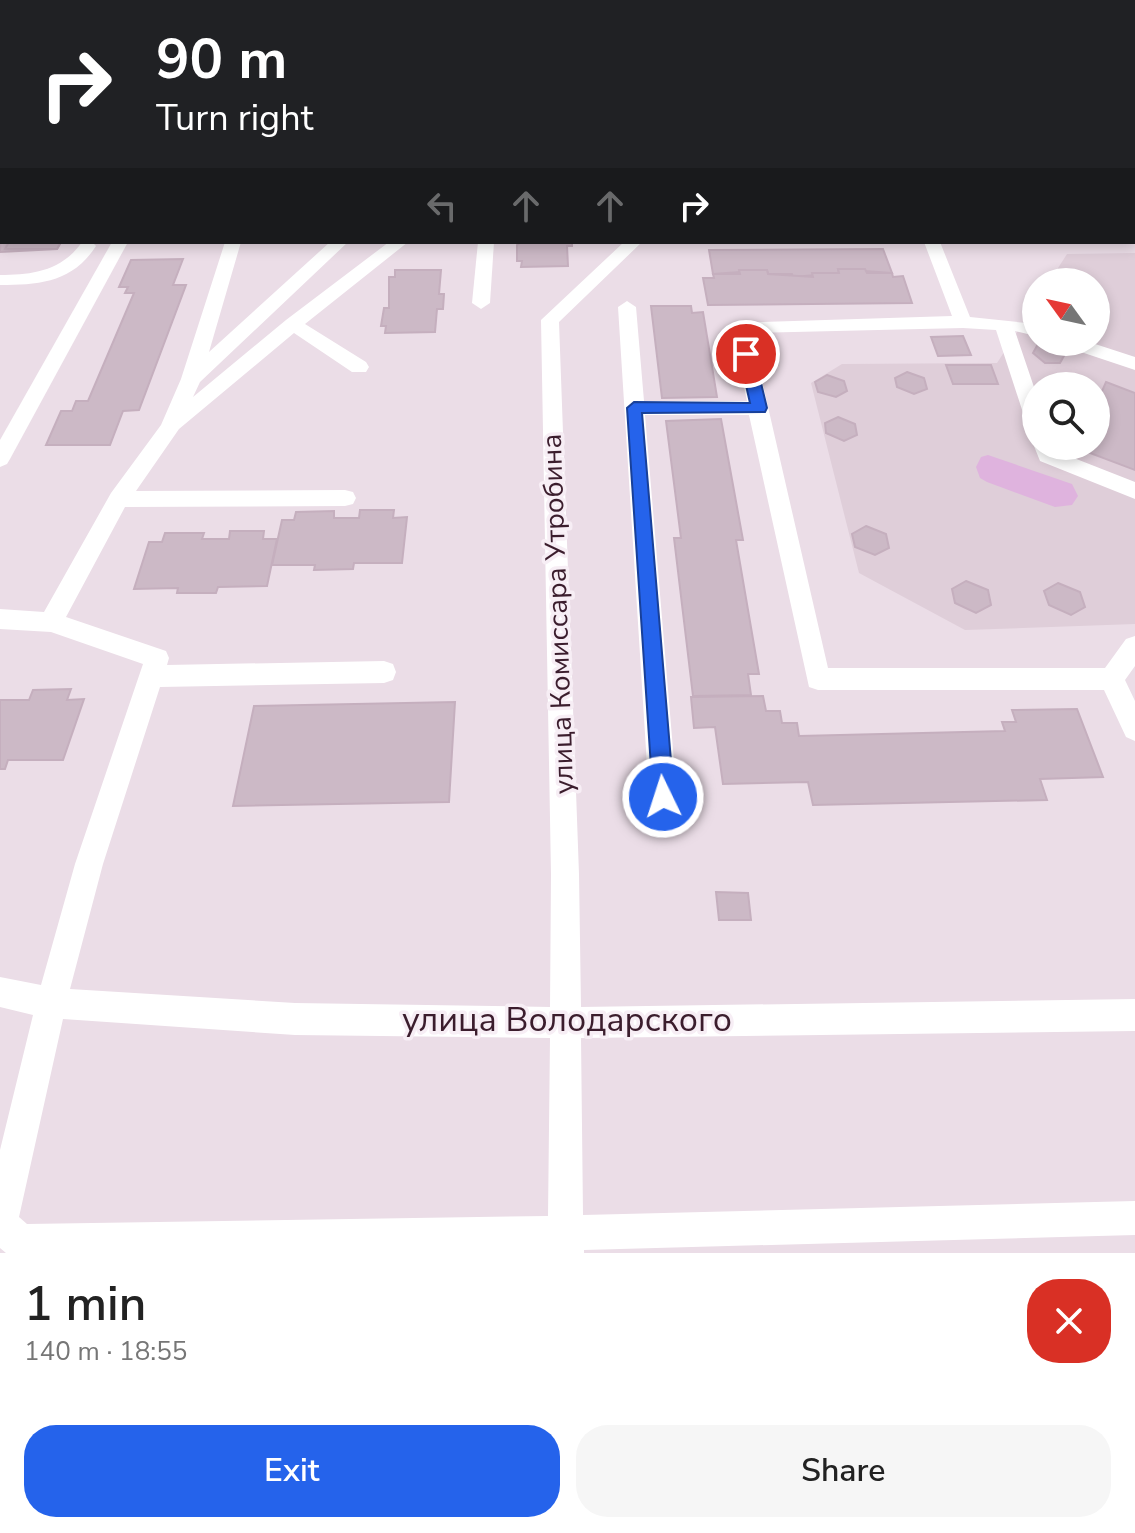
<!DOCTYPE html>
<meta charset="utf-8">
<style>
body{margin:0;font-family:"Nunito Sans",sans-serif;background:#f6f6f6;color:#222;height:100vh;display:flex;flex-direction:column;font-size:30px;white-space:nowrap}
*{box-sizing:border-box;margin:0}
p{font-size:26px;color:#767676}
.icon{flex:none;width:44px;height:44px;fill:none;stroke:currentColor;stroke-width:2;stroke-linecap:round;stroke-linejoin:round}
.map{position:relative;height:1253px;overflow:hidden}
.panel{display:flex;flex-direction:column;background:#fff;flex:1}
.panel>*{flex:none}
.guide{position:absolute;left:0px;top:0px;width:1136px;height:244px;box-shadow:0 4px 12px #0003;background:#202124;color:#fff;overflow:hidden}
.needle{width:52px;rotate:303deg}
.fabs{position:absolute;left:1022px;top:268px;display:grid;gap:16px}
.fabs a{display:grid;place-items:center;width:88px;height:88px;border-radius:50%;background:#fff;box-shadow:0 4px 12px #0003;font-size:40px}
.pin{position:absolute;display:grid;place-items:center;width:68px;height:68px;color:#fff;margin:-34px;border:4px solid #fff;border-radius:50%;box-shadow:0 2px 8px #0007}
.me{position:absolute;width:88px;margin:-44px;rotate:356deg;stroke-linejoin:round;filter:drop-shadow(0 0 6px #0008)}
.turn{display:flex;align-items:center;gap:28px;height:168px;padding:0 24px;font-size:36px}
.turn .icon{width:104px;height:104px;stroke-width:2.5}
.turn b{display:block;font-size:56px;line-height:68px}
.lanes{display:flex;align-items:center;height:76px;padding:0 24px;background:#0003;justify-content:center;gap:40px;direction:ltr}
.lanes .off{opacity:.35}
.round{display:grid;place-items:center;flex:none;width:84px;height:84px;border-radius:32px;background:#f6f6f6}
.head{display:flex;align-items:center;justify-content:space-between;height:136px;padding:0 24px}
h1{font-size:48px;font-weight:600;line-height:60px}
.action{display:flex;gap:16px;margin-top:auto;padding:16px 24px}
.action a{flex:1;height:92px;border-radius:32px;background:#2563eb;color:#fff;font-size:32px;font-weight:600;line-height:92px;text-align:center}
.action a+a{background:#f6f6f6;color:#222}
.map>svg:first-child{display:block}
</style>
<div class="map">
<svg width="1135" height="1253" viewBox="0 0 1135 1253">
<rect width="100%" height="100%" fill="#ebdde7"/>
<path fill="#dfced9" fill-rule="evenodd" d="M 1135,253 L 1135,624 L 965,630 L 859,573 L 811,383 L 842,364 L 997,363 L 1036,303 L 1036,342 L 1096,342 L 1096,282 L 1049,282 L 1067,254 ZM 1036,386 L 1096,386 L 1096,446 L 1036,446 Z"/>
<path fill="#dfb3de" d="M 988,455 L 1072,484 L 1078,496 L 1072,505 L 1055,507 L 987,482 L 980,478 L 976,467 L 981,457 Z"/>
<g fill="#ccb9c6" stroke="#c5afbe" stroke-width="2">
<path d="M 2,211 L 2,242 L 61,242 L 57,249 L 0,252 Z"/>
<path d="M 3,242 L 61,242 L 57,249 L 5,249 L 9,242 Z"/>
<path d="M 521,242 L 572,242 L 572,246 L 567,246 L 568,266 L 521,267 L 522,261 L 517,261 L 517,245 Z"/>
<path d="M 883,249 L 892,273 L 838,269 L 839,273 L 793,277 L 792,274 L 768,274 L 767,270 L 713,274 L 709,250 Z"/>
<path d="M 183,259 L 173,285 L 186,285 L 139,410 L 123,411 L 110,445 L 46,445 L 61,411 L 72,411 L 76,401 L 88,401 L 134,293 L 125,293 L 128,287 L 119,287 L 131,260 Z"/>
<path d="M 838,269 L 865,269 L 867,273 L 892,273 L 893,277 L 903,276 L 912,303 L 708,305 L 703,278 L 714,278 L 713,274 L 740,274 L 739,270 L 767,270 L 768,274 L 813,277 L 812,273 L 839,273 Z"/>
<path d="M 395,270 L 441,270 L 439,294 L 444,294 L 443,309 L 437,309 L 435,332 L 385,333 L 386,326 L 381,326 L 384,308 L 389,308 L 389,277 L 395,277 Z"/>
<path d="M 651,306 L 691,306 L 692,313 L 703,312 L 717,397 L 662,398 Z"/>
<path d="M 963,336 L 971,355 L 938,356 L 931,337 Z"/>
<path d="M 1038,344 L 1052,344 L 1065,354 L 1060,363 L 1045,363 L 1033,353 Z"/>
<path d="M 946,365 L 991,365 L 998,384 L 953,384 Z"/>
<path d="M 907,372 L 924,378 L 927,389 L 914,394 L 897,387 L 895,378 Z"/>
<path d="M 827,375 L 844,381 L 847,391 L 836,397 L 818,392 L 815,382 Z"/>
<path d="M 1106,382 L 1135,393 L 1135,470 L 1077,448 L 1096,446 L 1096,405 Z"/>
<path d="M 838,417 L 855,424 L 857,435 L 844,441 L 826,433 L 825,423 Z"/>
<path d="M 721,419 L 743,540 L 736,540 L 759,674 L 748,674 L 751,695 L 693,696 L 674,538 L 681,538 L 666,421 Z"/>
<path d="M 360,510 L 394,510 L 393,518 L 407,517 L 402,563 L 354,563 L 353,569 L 314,570 L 315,565 L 272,565 L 282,520 L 294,520 L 296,512 L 334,511 L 334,518 L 359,518 Z"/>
<path d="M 866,526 L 886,534 L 889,548 L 875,555 L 855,547 L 852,534 Z"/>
<path d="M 230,531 L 264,531 L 263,539 L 277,539 L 267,586 L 218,587 L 216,593 L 177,593 L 178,588 L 134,589 L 149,542 L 162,542 L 165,533 L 204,533 L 202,539 L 229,539 Z"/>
<path d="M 966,581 L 988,590 L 991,605 L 976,613 L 955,603 L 952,589 Z"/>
<path d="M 1058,583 L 1080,592 L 1085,607 L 1071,615 L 1049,605 L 1044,591 Z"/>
<path d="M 71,689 L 67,700 L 84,699 L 63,760 L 8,760 L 5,769 L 0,769 L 0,700 L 29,700 L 33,690 Z"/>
<path d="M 763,696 L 766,711 L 780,711 L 782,723 L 797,723 L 799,736 L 1005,731 L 1002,722 L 1016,722 L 1012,710 L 1077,709 L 1103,777 L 1040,779 L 1047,800 L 813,805 L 808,782 L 723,784 L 715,727 L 694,728 L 691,697 Z"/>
<path d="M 455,702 L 449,802 L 233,806 L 254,706 Z"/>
<path d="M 716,892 L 748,893 L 751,920 L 719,920 Z"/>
</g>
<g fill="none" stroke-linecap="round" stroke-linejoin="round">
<g stroke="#fff" stroke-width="3">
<path id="major" d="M 2,3 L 2,12 L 0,13 L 0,4 Z"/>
</g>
<g fill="#fff" fill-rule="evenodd">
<path d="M 294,0 L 312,0 L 313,2 L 295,2 Z"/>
<rect x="639" y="0" width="12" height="2"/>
<rect x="701" y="0" width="12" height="2"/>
<path d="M 747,0 L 759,0 L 760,2 L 748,2 Z"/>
<rect x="844" y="0" width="12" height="2"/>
<path d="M 990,0 L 1008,0 L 1008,1 L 991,2 Z"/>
<rect x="1134" y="28" width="1" height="8"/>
<rect x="1134" y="118" width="1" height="9"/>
<rect x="1134" y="166" width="1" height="10"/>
<rect x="1134" y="231" width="1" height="10"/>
<path d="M 82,242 L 92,242 L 96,246 C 73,282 40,285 0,285 L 0,275 C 32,275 62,271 82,242 Z"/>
<path d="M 112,242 L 128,242 L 10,459 L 7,464 L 0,467 L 0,440 Z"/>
<path d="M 225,242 L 241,242 L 209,352 L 330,242 L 348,242 L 200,382 L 193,397 L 286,320 L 389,242 L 408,242 L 305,324 L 366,362 L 369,367 L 366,372 L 352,372 L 294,333 L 179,429 L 136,491 L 345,490 L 353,492 L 356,498 L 353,504 L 345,506 L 125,507 L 66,617 L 166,651 L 169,658 L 167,665 L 384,661 L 393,664 L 396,672 L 393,680 L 384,683 L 160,687 L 103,864 L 70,989 L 295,1003 L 550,1007 L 551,874 L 541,320 L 624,242 L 642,242 L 559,322 L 579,874 L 581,1007 L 1135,999 L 1135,1031 L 581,1038 L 583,1215 L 1135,1201 L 1135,1235 L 584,1250 L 584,1253 L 6,1253 L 0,1248 L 0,1150 L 33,1015 L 0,1007 L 0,977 L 41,985 L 75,864 L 143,664 L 51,632 L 0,629 L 0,609 L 44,612 L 111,493 L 161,425 L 181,379 ZM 63,1019 L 295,1035 L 550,1038 L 548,1216 L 27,1224 L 19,1217 Z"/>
<path d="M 478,242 L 494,242 L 490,303 L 481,309 L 472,303 Z"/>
<path d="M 924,242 L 940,242 L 970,317 L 1036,324 L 1036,336 L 1015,331 L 1036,393 L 1036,429 L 1026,422 L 996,330 L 963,328 L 751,333 L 828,668 L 1105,668 L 1126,639 L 1135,636 L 1135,666 L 1125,680 L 1135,701 L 1135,741 L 1126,737 L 1104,690 L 818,690 L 809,687 L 749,415 L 645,415 L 677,797 L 673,806 L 663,810 L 653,806 L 649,797 L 618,307 L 627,301 L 636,307 L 644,401 L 747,401 L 731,327 L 733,323 L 952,316 Z"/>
<path d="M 1061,342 L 1089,342 L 1135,357 L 1135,370 L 1063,346 Z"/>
<path d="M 1036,442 L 1036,446 L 1054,446 L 1056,451 L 1135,482 L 1135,499 L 1040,461 L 1034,446 Z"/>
</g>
<use href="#major" fill="#a55d82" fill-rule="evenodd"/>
</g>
<path fill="#2563eb" stroke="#184099" stroke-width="2" d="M 746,350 L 754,354 L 767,408 L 765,412 L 642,413 L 674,797 L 671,804 L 663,807 L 656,804 L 653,797 L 627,408 L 634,402 L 750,403 L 739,354 Z"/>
<g text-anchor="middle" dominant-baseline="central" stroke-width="7" stroke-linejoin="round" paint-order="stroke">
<g font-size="28" fill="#3b1d2d" stroke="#f7eef5">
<text transform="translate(558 614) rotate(-92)">улица Комиссара Утробина</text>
</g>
<g font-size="34" fill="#3b1d2d" stroke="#f7eef5">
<text x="567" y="1020">улица Володарского</text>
</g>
</g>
</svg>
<div class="fabs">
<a><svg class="needle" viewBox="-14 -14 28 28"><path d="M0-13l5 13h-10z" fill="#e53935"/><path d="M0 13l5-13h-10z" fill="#767676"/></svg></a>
<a><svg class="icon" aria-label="search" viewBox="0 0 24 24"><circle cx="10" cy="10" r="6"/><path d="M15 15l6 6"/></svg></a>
</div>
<div class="pin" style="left:746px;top:354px;background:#d93025"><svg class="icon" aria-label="arrive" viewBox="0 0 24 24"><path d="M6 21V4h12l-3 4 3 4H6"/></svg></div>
<svg class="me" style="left:663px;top:797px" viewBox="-20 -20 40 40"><circle r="17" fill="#2563eb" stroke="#fff" stroke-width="3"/><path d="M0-11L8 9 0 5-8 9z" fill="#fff"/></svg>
<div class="guide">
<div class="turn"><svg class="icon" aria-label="right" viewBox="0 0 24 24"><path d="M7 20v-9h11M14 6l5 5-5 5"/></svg><div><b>90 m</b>Turn right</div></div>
<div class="lanes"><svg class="icon off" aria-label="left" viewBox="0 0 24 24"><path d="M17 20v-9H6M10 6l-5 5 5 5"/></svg><svg class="icon off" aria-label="ahead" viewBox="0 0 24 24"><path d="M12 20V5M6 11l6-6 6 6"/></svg><svg class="icon off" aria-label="ahead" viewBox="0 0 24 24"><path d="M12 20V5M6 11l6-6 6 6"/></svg><svg class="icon" aria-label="right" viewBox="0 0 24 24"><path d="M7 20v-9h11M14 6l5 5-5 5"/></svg></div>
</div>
</div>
<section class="panel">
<div class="head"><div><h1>1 min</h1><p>140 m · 18:55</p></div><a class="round" style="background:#d93025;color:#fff"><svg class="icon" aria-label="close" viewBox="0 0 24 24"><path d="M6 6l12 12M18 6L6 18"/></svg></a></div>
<div class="action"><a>Exit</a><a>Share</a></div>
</section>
